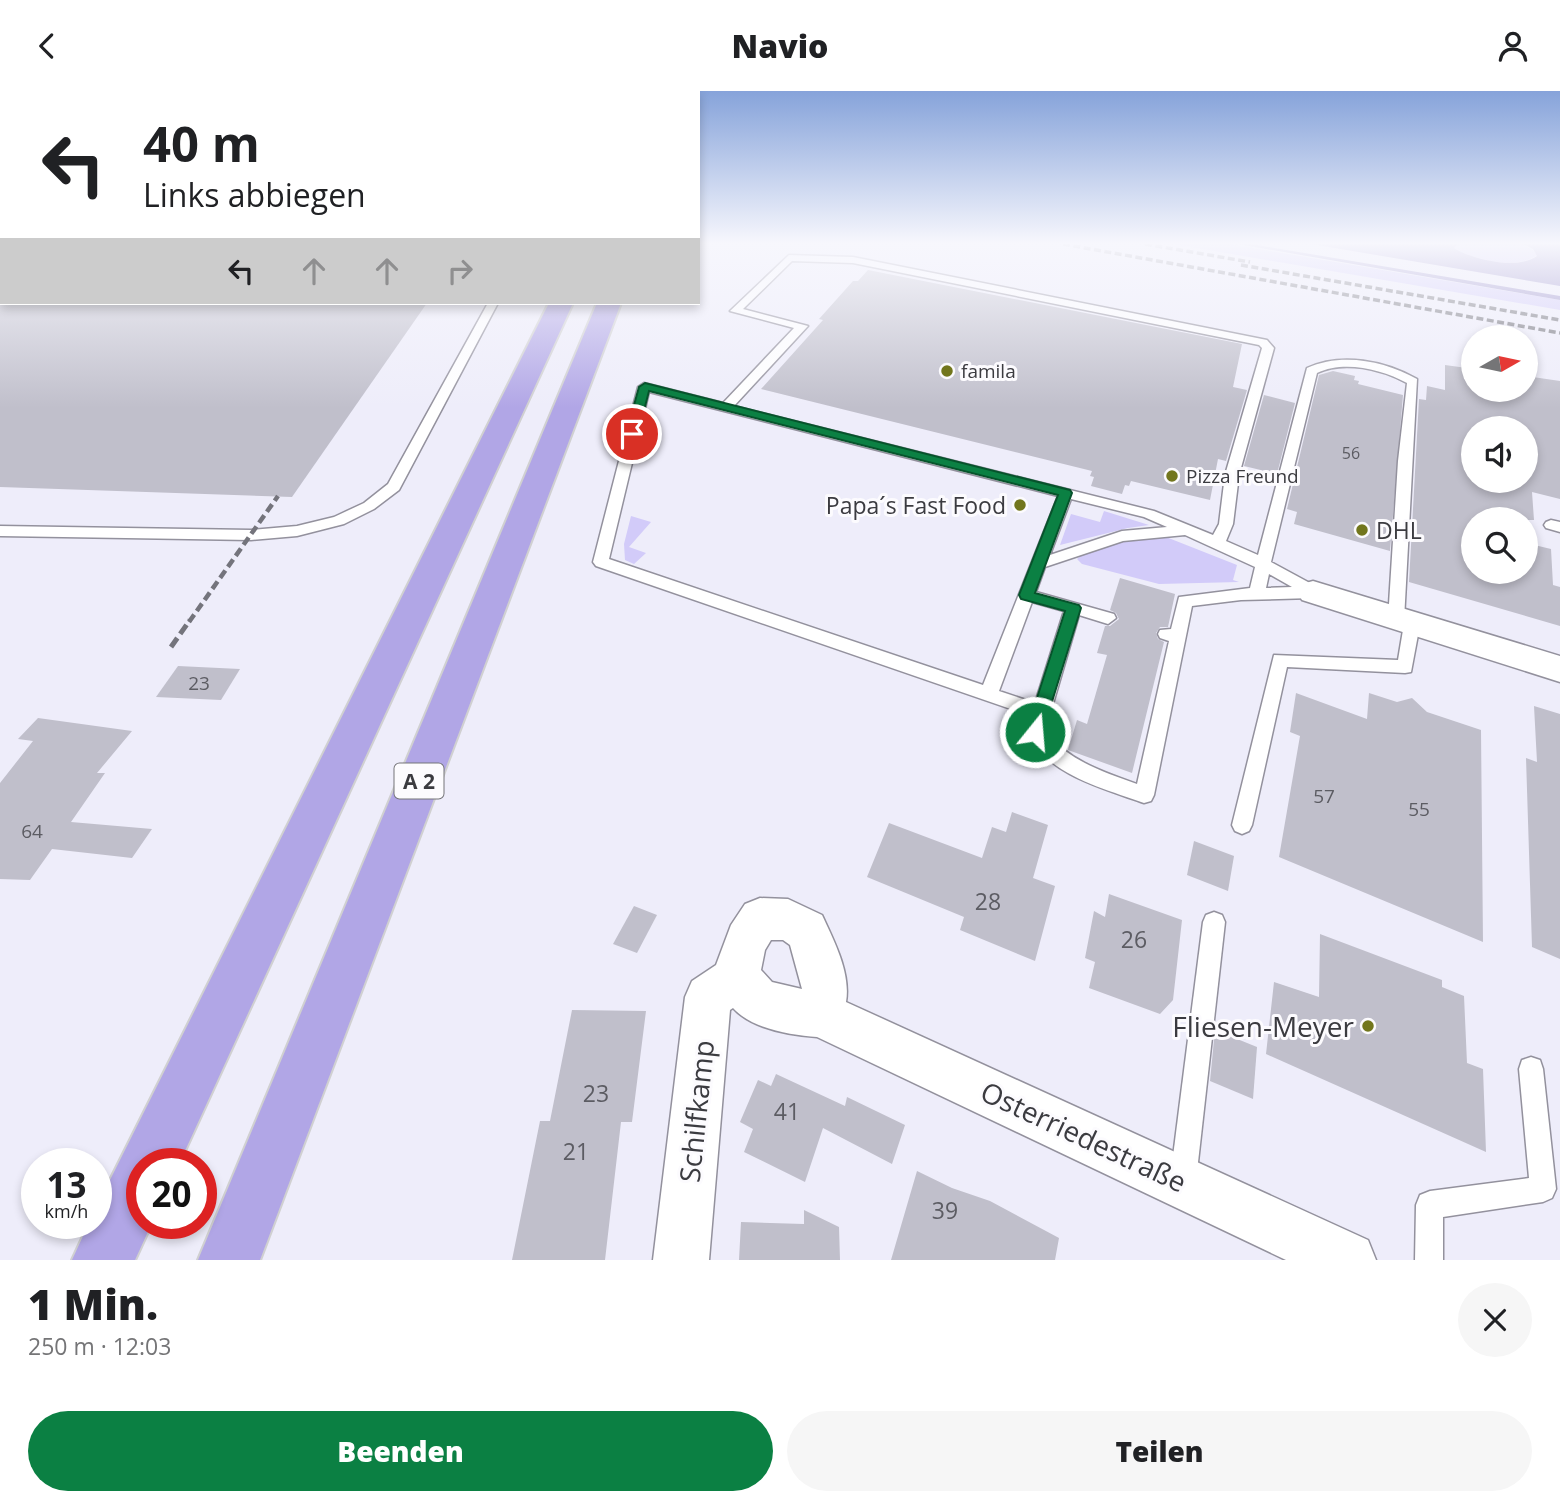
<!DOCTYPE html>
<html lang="de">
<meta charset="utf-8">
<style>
body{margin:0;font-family:"Open Sans",sans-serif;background:#f6f6f6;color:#202124;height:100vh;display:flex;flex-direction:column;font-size:26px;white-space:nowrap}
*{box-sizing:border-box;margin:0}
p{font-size:23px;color:#757577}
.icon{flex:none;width:38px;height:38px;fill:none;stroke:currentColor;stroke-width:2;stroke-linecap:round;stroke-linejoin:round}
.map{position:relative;height:1169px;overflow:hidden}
.sheet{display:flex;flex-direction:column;background:#fff;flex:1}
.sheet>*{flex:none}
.hud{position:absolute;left:0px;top:0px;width:700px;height:214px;box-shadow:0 4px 10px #0003;background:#fff;color:#202124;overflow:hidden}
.needle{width:46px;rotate:81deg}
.tools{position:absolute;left:1461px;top:234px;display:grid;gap:14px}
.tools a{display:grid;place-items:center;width:77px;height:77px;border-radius:50%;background:#fff;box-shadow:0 4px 10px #0003;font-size:35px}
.speed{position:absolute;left:21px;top:1057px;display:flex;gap:14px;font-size:35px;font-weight:700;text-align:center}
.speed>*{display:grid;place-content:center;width:91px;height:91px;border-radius:50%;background:#fff;box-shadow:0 4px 10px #0003;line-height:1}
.speed small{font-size:18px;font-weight:400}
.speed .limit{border:10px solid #d22;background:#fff;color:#111}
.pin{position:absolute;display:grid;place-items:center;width:60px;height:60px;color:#fff;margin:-30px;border:4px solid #fff;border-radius:50%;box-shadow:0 2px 7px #0007}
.me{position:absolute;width:77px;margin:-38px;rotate:17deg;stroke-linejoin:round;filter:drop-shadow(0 0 5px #0008)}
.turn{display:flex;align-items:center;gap:24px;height:147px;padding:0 28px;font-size:32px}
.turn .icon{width:91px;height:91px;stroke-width:2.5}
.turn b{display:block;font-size:49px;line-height:60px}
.lanes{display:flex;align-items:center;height:66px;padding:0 28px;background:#0003;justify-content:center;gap:35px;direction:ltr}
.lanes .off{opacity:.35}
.round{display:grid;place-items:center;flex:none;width:74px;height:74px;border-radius:37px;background:#f6f6f6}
.overview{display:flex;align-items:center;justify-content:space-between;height:119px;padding:0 28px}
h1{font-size:42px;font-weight:800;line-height:52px}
.primary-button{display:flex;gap:14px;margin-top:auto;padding:14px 28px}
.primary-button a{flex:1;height:80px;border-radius:42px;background:#0b8043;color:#fff;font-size:28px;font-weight:800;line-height:80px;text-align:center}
.primary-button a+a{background:#f6f6f6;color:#202124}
header{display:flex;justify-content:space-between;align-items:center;height:91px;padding:0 28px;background:#fff;font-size:32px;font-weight:800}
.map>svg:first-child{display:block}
</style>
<header><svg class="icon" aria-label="back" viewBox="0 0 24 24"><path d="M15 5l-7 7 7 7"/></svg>Navio<svg class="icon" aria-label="person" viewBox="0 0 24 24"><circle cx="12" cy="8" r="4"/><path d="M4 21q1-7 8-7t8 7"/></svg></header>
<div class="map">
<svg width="1560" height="1169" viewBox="0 0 1560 1169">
<rect width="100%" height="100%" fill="#eeedfa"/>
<g fill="#d2cbf9">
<path d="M 1173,153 L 1229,153 L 1560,209 L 1560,219 Z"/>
<path d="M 1458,153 C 1481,153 1523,144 1537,164 C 1518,179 1474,169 1454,157 Z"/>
<path d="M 1104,420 L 1149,434 L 1128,437 L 1060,454 L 1071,423 L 1100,431 Z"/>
<path d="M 631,425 L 651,431 L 629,456 L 646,462 L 634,473 L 625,469 L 624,453 Z"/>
<path d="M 1166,446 L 1237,474 L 1233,489 L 1239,491 L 1159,493 L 1082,473 L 1077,468 C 1090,453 1146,445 1166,446 Z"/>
</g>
<path fill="#948ac6" d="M 1311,153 L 1458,153 L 1454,157 C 1473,169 1518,179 1537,165 L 1533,158 L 1523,153 L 1560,153 L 1560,195 Z"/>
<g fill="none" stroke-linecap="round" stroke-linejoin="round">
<path fill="#948ac6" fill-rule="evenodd" d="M 1238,153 L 1251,153 L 1560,205 L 1560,209 Z"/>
</g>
<g fill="#c0bfcb" fill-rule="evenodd">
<path d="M 868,179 L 1242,253 L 1233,296 L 1247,299 L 1226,370 L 1218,368 L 1210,409 L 1131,390 L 1129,395 L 1125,394 L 1122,403 L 1091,395 L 1094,386 L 1090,385 L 1092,380 L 761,298 L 823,229 L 819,228 L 853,190 L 858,190 Z"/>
<path d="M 0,212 L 427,212 L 292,406 L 0,396 Z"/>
<path d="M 1445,274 L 1474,278 L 1474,299 L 1526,299 L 1526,285 L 1560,290 L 1560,408 L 1532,401 L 1534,429 L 1474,429 L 1474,481 L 1526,481 L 1526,452 L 1551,458 L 1553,494 L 1560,496 L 1560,535 L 1409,491 L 1419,308 L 1426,309 L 1427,295 L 1445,299 ZM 1474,338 L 1526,338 L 1526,390 L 1474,390 Z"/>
<path d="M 1333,280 L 1355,285 L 1354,289 L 1359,290 L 1358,293 L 1403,304 L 1390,460 L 1294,433 L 1297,421 L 1287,418 L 1319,284 Z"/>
<path d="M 1264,304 L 1295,312 L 1277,383 L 1244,375 Z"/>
<path d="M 1120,487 L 1175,503 L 1168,536 L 1160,536 L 1156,542 L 1158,548 L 1164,551 L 1132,682 L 1068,659 L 1077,629 L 1087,633 L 1107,564 L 1097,562 L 1105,535 L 1110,535 L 1119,528 L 1116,522 L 1110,519 Z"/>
<path d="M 178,575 L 240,578 L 221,609 L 156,606 Z"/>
<path d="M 1296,602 L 1367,628 L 1369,602 L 1397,611 L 1412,607 L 1427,621 L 1481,639 L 1483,851 L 1279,766 L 1300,645 L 1290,641 Z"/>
<path d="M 1534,615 L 1560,623 L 1560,868 L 1532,856 L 1526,667 L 1537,671 Z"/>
<path d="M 38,627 L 132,640 L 97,682 L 105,682 L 71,731 L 152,738 L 132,767 L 52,758 L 30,789 L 0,788 L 0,692 L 33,650 L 18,648 Z"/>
<path d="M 1012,721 L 1048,734 L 1033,787 L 1055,795 L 1035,870 L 960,839 L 964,826 L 867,786 L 889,732 L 982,767 L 992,736 L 1006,741 Z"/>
<path d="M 1194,750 L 1234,765 L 1228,800 L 1187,784 Z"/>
<path d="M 1109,803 L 1182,829 L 1173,909 L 1160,923 L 1089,897 L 1095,871 L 1085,867 L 1094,820 L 1105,826 Z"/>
<path d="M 634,815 L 657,824 L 637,862 L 613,853 Z"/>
<path d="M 1320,843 L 1442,889 L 1442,896 L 1464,905 L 1467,972 L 1483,978 L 1486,1061 L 1266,963 L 1274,891 L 1319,906 Z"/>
<path d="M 572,919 L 646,920 L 632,1031 L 621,1031 L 605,1169 L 512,1169 L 540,1030 L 550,1030 Z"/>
<path d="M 1215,939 L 1257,956 L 1253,1008 L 1210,990 Z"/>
<path d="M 776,983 L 845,1015 L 847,1006 L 905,1034 L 892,1073 L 823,1037 L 805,1091 L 744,1061 L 753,1038 L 740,1031 L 758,989 L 771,995 Z"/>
<path d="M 917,1080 L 952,1097 L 990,1110 L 1059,1147 L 1055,1169 L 891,1169 Z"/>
<path d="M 804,1119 L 839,1136 L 840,1169 L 739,1169 L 741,1131 L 804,1133 Z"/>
</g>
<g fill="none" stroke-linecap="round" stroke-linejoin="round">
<g stroke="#93919d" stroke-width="3">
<g id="lane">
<rect x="0" y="153" width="2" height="5"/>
<path d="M 789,164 L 853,166 L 1267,249 L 1274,257 L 1239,384 L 1233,433 L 1226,450 L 1258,464 L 1307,277 C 1342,261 1385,270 1417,288 L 1404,529 L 1402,533 L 1396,535 L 1388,529 L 1398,370 L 1407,292 C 1381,278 1344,269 1317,282 L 1271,471 L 1319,497 L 1321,501 L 1313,507 L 1241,509 L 1192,515 L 1154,704 L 1151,710 L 1144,712 C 1102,697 1048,684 1026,641 L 1031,625 L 596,475 L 593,471 L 638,296 L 644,292 L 723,312 L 794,237 L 730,220 ZM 792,170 L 853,172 L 1259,254 L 1262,257 L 1225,384 L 1219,433 L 1213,444 L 1154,420 L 734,315 L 808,235 L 743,218 ZM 649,301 L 1058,405 L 983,594 L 609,468 ZM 1071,408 L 1144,426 L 1167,436 L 1122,440 L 1050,464 ZM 1185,444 L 1255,476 L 1250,497 L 1179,506 L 1171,538 L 1160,539 L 1158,543 L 1160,547 L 1169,550 L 1137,693 C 1103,681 1067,669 1045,640 L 1079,524 L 1108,533 L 1116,527 L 1114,523 L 1036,501 L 1045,476 L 1123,450 ZM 1269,483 L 1292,496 L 1266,497 ZM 1032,511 L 1064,520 L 1035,612 L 999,600 Z"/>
<path d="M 488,212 L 498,212 L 399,399 L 374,418 L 344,433 L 297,445 L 251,449 L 0,445 L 0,435 L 251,439 L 297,435 L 334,426 L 364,412 L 388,393 Z"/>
<path d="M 1551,429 L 1560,431 L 1560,441 L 1546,437 L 1544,434 L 1546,431 Z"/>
<path d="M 1412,527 L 1420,533 L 1411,581 L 1405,582 L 1287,576 L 1252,734 L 1249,740 L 1242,743 L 1235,740 L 1232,734 L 1274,564 L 1398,569 L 1404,533 Z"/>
<path d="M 1214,821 L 1222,824 L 1225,831 L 1196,1089 L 1192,1098 L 1183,1102 L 1174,1098 L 1170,1089 L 1203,831 L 1206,824 Z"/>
<path d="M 1531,966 L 1540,969 L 1543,978 L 1556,1098 L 1552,1107 L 1543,1111 L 1443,1126 L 1443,1169 L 1415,1169 L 1416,1114 L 1420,1104 L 1430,1100 L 1529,1087 L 1519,978 L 1522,969 Z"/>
</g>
</g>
<g stroke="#93919d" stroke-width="3">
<g id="street">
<path d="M 1313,490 L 1560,565 L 1560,591 L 1302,509 L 1297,501 L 1302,493 Z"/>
<path d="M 760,807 L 788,808 L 822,824 C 834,850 851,882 846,911 L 1368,1149 L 1376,1169 L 1286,1169 L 817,946 C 790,944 752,938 733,917 L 730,919 L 709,1169 L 653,1169 L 685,906 L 692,890 L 716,874 L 731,834 L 745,813 ZM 771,849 L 783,849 L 790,854 L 802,898 L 772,891 L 761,879 L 765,859 Z"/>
</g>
</g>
<g stroke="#d0d0d1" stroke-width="4">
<g id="highway">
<path d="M 549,212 L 573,212 L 179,1073 L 142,1073 L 142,1132 L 152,1132 L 135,1169 L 72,1169 L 89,1132 L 96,1132 L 96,1117 Z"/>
<path d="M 597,212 L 621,212 L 260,1169 L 198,1169 Z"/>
</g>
</g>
<use href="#lane" fill="#fff" fill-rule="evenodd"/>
<use href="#street" fill="#fff" fill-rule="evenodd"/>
<use href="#highway" fill="#b1a6e6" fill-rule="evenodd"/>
<g stroke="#74747c" stroke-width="3.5" stroke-dasharray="7 3.5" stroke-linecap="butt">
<path d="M 1063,153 L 1560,242"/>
<path d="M 1145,153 L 1250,171"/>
<path d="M 1241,174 L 1560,229"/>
</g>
<path stroke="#74747c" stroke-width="4.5" stroke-dasharray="9 4.5" stroke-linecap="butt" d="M 189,531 L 278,405"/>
<path stroke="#74747c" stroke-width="5" stroke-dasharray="11 5" stroke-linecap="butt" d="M 171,556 L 190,529"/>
</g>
<linearGradient id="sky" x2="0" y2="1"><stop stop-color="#86a3da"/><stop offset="0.48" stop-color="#f7f7fd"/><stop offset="1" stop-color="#f7f7fd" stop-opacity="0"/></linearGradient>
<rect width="1560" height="317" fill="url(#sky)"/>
<path fill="#0b8043" stroke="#07532c" stroke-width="2" d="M 645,292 L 1070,399 L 1072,402 L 1035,502 L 1079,514 L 1081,517 L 1041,646 L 1029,646 L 1026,641 L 1065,520 L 1021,508 L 1019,504 L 1058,404 L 649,300 L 638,343 L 628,346 L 626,343 L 639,296 Z"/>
<g fill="#72761d" stroke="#fcfbfe" stroke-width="2.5">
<circle cx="947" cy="280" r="7"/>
<circle cx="1172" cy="385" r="7"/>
<circle cx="1020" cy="414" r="7"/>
<circle cx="1362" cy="439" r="7"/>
<circle cx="1368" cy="935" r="7"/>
</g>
<g text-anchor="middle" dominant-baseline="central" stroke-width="6" stroke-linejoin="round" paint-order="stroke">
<g font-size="16" fill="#5c5c63">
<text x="1351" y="362">56</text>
</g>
<g font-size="19" fill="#3b3b40" stroke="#fcfbfe" text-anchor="start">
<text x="961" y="280">famila</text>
<text x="1186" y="385">Pizza Freund</text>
</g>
<g font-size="19" fill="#5c5c63">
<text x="199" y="592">23</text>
<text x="1324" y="705">57</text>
<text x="1419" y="718">55</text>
<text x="32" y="740">64</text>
</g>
<rect fill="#fcfbfe" stroke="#757579" stroke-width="2" x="394.5" y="672.5" width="49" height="35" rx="5"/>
<g font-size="21" font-weight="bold" fill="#3b3b40">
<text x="419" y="690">A 2</text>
</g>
<g font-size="23" fill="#3b3b40" stroke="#fcfbfe" text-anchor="end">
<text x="1006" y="414">Papa´s Fast Food</text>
<text x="1376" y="439" text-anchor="start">DHL</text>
</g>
<g font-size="23" fill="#5c5c63">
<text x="988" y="810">28</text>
<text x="1134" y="848">26</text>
<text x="596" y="1002">23</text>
<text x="787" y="1020">41</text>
<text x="576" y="1060">21</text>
<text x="945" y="1119">39</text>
</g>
<g font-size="28" fill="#3b3b40" stroke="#fcfbfe" text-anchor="end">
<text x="1354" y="935">Fliesen-Meyer</text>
</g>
<g font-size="28" fill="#3b3b40" stroke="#fcfbfe">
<text transform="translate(696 1020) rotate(-84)">Schilfkamp</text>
<text transform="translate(1084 1045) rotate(25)">Osterriedestraße</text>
</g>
</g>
</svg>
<div class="tools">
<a><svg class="needle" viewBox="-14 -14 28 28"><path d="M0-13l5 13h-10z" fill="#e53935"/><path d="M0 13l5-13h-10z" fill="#757577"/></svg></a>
<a><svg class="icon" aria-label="sound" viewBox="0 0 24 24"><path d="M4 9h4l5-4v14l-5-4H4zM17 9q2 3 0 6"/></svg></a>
<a><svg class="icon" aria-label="search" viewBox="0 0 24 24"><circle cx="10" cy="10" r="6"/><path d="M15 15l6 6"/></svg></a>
</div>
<div class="speed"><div>13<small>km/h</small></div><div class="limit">20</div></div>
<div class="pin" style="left:632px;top:343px;background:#d93025"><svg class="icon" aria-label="arrive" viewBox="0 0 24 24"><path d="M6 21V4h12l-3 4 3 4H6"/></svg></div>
<svg class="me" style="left:1035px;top:641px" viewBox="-20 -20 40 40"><circle r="17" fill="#0b8043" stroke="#fff" stroke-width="3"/><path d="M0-11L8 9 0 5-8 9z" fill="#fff"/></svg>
<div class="hud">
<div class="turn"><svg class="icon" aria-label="left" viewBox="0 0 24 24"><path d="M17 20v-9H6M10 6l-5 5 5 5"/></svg><div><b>40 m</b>Links abbiegen</div></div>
<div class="lanes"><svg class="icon" aria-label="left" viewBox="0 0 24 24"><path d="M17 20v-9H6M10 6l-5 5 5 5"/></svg><svg class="icon off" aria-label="ahead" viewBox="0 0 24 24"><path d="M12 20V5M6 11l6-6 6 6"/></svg><svg class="icon off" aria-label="ahead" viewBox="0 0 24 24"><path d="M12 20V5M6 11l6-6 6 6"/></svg><svg class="icon off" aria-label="right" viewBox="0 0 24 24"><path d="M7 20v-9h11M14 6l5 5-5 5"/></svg></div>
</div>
</div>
<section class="sheet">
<div class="overview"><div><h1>1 Min.</h1><p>250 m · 12:03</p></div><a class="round"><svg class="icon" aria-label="close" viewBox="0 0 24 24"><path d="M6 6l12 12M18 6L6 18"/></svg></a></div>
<div class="primary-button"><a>Beenden</a><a>Teilen</a></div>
</section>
